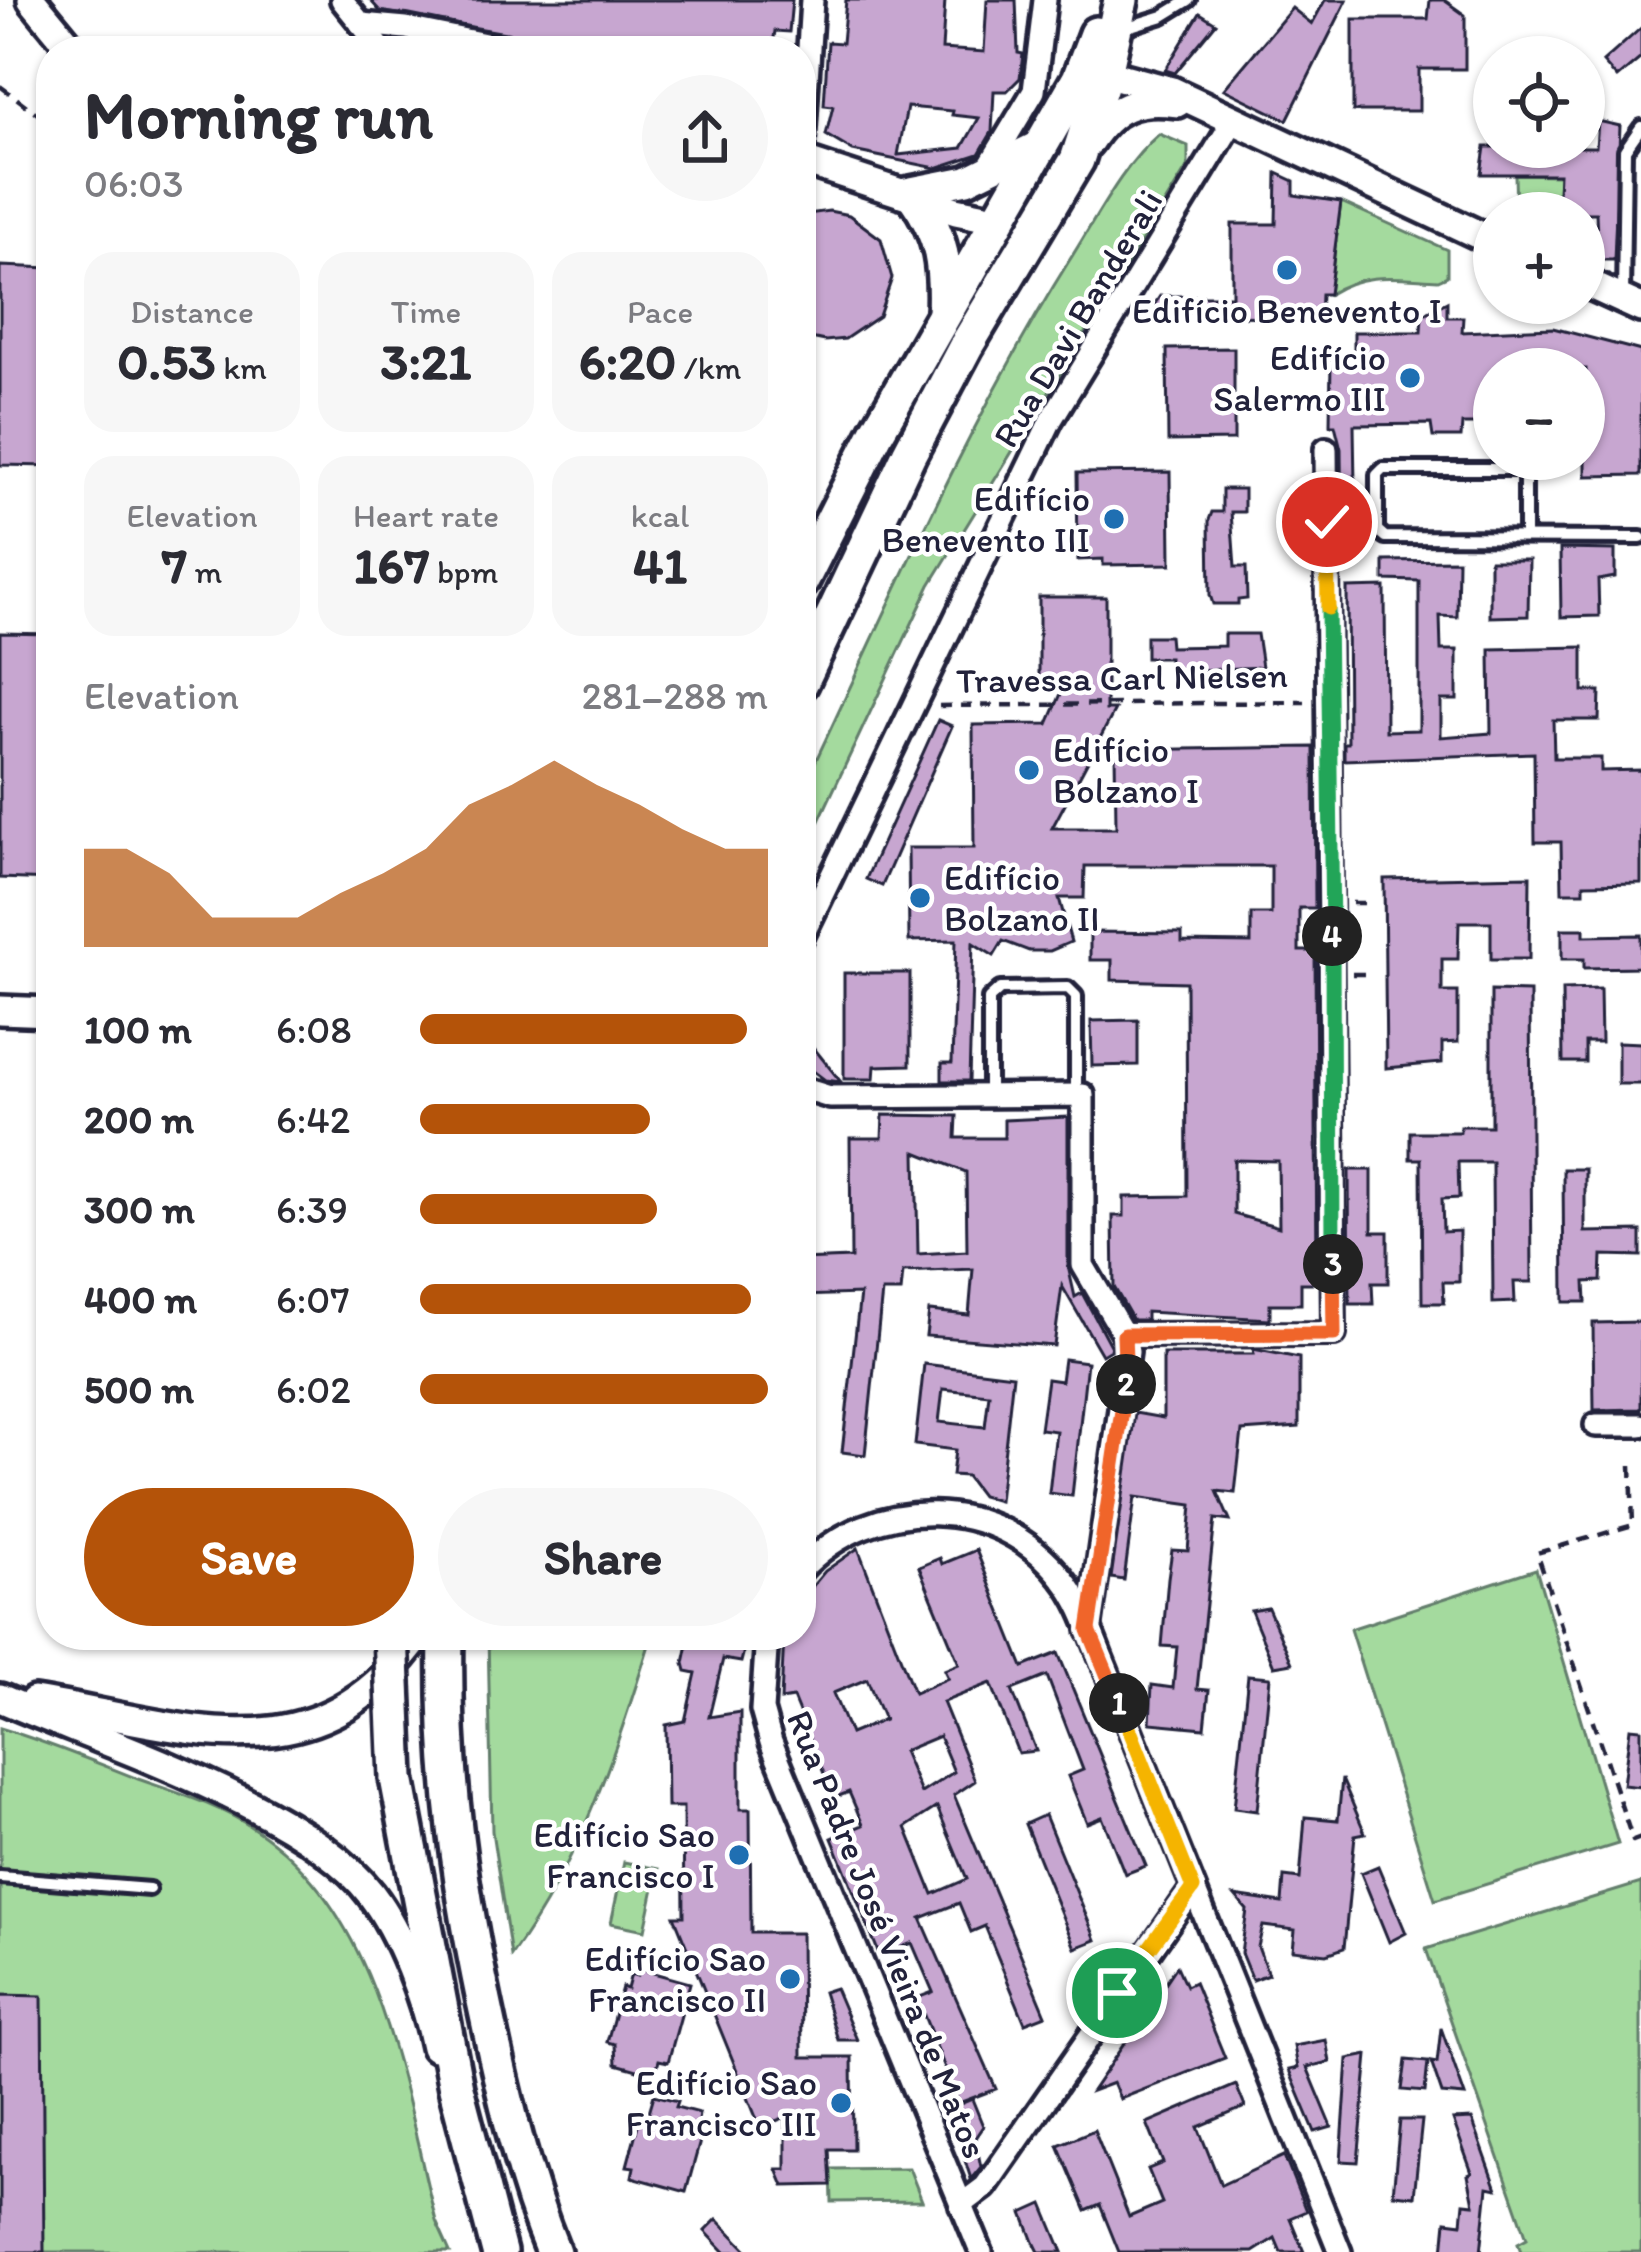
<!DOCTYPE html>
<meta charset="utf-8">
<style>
:root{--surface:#fff;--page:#f7f7f7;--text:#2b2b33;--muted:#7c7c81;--accent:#b45309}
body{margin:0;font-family:Itim,sans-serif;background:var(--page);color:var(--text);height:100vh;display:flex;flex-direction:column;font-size:45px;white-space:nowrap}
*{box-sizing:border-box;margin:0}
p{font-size:39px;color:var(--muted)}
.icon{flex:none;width:66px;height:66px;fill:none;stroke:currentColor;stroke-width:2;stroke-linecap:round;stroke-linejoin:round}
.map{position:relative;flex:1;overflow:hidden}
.panel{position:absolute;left:36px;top:36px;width:780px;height:1614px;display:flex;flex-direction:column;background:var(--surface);border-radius:48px;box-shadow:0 3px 9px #0004}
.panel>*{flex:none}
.tools{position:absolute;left:1473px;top:36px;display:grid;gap:24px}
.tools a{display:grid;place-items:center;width:132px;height:132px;border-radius:50%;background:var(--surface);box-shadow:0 3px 9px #0004;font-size:60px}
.pin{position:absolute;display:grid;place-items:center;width:102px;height:102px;color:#fff;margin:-51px;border:6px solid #fff;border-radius:50%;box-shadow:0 3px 12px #0007}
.km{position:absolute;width:60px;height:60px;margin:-30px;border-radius:50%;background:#222;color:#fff;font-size:33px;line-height:60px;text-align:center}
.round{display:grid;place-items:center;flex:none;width:126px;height:126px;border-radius:63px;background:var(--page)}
.head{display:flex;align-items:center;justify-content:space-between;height:204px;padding:0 48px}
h1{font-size:66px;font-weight:700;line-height:90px}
.metrics{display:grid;grid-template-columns:repeat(3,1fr);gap:18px;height:204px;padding:12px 48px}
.metrics div{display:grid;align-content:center;border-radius:30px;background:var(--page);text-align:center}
.metrics b{font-size:51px;font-weight:700}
.metrics small{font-size:33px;font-weight:400}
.metrics p{font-size:33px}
.chart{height:336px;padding:24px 48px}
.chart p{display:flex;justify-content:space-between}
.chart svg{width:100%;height:216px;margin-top:12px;fill:var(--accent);opacity:.7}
.button{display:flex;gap:24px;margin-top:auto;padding:24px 48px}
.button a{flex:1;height:138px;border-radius:72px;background:var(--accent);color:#fff;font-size:48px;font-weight:700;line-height:138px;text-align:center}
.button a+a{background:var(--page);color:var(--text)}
ul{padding:0 48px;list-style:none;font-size:39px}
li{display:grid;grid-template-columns:192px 144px 1fr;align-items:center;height:90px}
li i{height:30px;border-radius:15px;background:var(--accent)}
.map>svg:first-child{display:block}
.green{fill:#a4da9e;stroke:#637e6c;stroke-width:3}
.building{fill:#c7a6d0;stroke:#22223b;stroke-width:3;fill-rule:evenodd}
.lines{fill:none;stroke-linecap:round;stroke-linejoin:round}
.service-casing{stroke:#22223b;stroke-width:20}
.minor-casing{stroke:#22223b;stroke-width:30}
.tertiary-casing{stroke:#22223b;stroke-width:36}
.primary-casing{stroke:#22223b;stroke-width:42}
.path{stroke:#22223b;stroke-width:4.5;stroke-dasharray:12 9;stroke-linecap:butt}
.service{stroke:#fff;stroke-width:10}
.minor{stroke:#fff;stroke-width:21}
.tertiary{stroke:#fff;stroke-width:27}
.primary{stroke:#fff;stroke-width:33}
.primary-bridge-casing{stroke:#22223b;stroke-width:42;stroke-linecap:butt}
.primary-bridge{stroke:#fff;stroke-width:33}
.split-1-casing{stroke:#fff;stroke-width:24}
.split-2-casing{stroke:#fff;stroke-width:24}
.split-3-casing{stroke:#fff;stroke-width:24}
.split-4-casing{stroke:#fff;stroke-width:24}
.split-5-casing{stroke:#fff;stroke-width:24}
.split-6-casing{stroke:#fff;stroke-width:24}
.split-1{stroke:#f5b400;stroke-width:15}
.split-2{stroke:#f0652b;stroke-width:15}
.split-3{stroke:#f0652b;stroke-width:15}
.split-4{stroke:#22a559;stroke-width:15}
.split-5{stroke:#22a559;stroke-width:15}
.split-6{stroke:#f5b400;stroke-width:15}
.poi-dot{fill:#1f6fb2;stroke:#fff;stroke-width:4.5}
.labels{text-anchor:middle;stroke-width:9;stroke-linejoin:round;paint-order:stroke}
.poi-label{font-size:36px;fill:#22223b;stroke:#fff;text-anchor:end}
.street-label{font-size:36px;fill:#22223b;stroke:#fff}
</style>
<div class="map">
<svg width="1641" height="2252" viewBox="0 0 1641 2252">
<rect width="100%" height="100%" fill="#fff"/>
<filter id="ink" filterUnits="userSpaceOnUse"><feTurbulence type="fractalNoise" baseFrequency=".00833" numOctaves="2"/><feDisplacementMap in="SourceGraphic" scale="24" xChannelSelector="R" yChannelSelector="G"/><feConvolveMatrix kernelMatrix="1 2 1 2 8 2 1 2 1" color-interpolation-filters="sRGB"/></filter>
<g filter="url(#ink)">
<g class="green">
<path d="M1159 134 1188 146V166L930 585 801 859V792C886 613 964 429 1069 261 1096 219 1121 167 1159 134Z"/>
<polygon points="1515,174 1559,175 1557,213 1516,213"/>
<path d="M1341 202 1447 250V276L1438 280C1397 278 1365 271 1329 294Z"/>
<polygon points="1536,1569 1618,1844 1435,1900 1350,1629"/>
<path d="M488 1635H652C617 1749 582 1858 511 1956L492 1831Z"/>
<path d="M0 1728C47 1742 92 1761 138 1779 178 1793 221 1806 256 1830 381 1913 402 2087 436 2221L450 2252H0Z"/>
<polygon points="624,1862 658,1869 645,1930 611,1923"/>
<polygon points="1641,1883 1641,2252 1521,2252 1518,2243 1527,2238 1426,1949"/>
<polygon points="909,2168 922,2201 832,2202 831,2169"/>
</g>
<g class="building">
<polygon points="370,0 792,0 789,32 775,31 772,51 738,47 738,51 535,51 523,36 380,11"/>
<path d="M846 0H945L942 49 984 52 987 0H1016L1018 53 1023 54 1020 78 1007 91H994L992 132 979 154 936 168 853 151 826 135 833 106 824 105 828 42 842 43ZM907 107 953 111 952 115 979 118 962 148 898 155Z"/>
<polygon points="1325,0 1347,0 1287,120 1224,89 1292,8 1312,24"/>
<polygon points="1430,0 1444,0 1465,15 1465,69 1419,69 1419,111 1353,111 1353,19 1428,19"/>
<polygon points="1200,13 1216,23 1175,73 1165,70"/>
<polygon points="1641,28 1641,58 1617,78 1603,62"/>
<polygon points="1598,121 1620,126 1614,260 1598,260 1596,213 1557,213 1559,174 1481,174 1485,147 1596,147"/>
<polygon points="1277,173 1294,181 1294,195 1341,202 1329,294 1321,294 1320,318 1148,314 1160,296 1232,296 1232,224 1276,224"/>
<polygon points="829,211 849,215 881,239 892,278 879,316 845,339 825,341 801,336 801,215"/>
<polygon points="0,266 51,268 51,466 0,465"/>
<polygon points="1447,302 1447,317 1463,317 1462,332 1553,328 1641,351 1641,475 1586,476 1586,369 1494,369 1493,424 1462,424 1461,437 1433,437 1431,424 1354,425 1356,547 1342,547 1341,449 1335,425 1330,425 1331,361 1335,348 1354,361 1354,332 1421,332 1422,315"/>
<polygon points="1234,348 1234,440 1168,441 1167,349"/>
<polygon points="1170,472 1171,564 1103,565 1103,559 1078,560 1077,473"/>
<polygon points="1222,489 1244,489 1244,512 1231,512 1235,567 1246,567 1247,599 1238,600 1238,604 1213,604 1210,595 1209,520 1212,512 1222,512"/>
<polygon points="1560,549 1615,550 1615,577 1598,580 1599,616 1561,617"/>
<polygon points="1458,560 1457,617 1440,616 1441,650 1457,650 1457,700 1441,700 1441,737 1491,733 1490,649 1583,647 1583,691 1600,691 1599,720 1553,720 1554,758 1601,758 1601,771 1641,770 1641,883 1584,884 1584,892 1562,892 1561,842 1535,842 1534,753 1344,760 1344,743 1348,743 1347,588 1385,587 1386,731 1419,730 1419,581 1384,580 1384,561"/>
<polygon points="1490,560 1529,560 1528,616 1490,617"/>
<path d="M1039 597H1106V710H1115L1052 828H1116L1115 750 1314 747 1315 908H1299V951H1315L1317 1283H1301V1304H1270V1319L1146 1312V1320H1133L1114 1287 1113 1216H1124V1197L1187 1196 1186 982 1112 980V960H1090V932L1182 933V942L1251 943V914H1271V866H1085L1084 898H1059L1071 942 1050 951H1029L1003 941 994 956 973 943 969 1081H942V1063H952L956 940 909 941 908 848H974L973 725 1048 724 1063 689H1039ZM1234 1160 1278 1161 1279 1227 1234 1214Z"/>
<polygon points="0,633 51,634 51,880 0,878"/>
<polygon points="1224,634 1257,634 1262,667 1177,671 1169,668 1169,658 1146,658 1146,636 1169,636 1170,647 1224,646"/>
<polygon points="938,720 952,726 882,886 866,879"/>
<polygon points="1530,876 1529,959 1491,959 1491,922 1459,922 1458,959 1442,959 1442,992 1458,992 1458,1042 1442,1043 1442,1063 1386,1068 1384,879"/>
<polygon points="1562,929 1584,929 1584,936 1641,935 1641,967 1584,968 1584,959 1562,959"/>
<polygon points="844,973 910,973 910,1065 875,1066 874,1079 844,1079"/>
<polygon points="1600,989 1601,1042 1585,1042 1585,1062 1563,1062 1562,990"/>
<polygon points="1491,991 1530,992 1532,1282 1514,1282 1515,1302 1493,1303 1492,1162 1458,1162 1459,1198 1442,1199 1443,1232 1459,1231 1459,1282 1443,1282 1444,1303 1422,1303 1421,1159 1410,1159 1410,1132 1460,1132 1460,1126 1491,1126"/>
<polygon points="1138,1020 1138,1065 1092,1066 1091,1021"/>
<polygon points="801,1032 841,1082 825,1080 801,1062"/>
<polygon points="1618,1042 1641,1043 1641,1084 1618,1084"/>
<path d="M883 1115 957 1116 956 1138H1004V1120L1068 1117V1266L1075 1297 1082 1293 1112 1349 1102 1355 1062 1286 1054 1346 926 1336 929 1311 969 1315 973 1269 903 1272 901 1292H882L865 1455 842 1452 860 1294 801 1296V1260L851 1258 850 1138H882ZM916 1152 966 1172 967 1251 918 1254Z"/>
<polygon points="1563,1169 1585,1169 1585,1232 1641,1231 1641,1256 1602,1255 1601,1281 1585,1282 1586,1302 1564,1302"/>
<polygon points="1349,1170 1372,1170 1372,1232 1388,1232 1388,1283 1372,1283 1373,1304 1350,1304"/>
<polygon points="1641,1322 1641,1409 1594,1410 1593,1323"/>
<polygon points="1253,1349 1299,1358 1299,1427 1242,1431 1235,1493 1217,1491 1230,1521 1215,1519 1197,1689 1209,1690 1205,1728 1150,1723 1152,1685 1173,1688 1177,1647 1162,1646 1168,1578 1172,1550 1188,1551 1192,1505 1135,1497 1124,1580 1111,1578 1135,1413 1163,1418 1163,1354 1254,1354"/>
<polygon points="1064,1359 1087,1362 1072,1496 1049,1493 1056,1431 1040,1429 1047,1379 1061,1381"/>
<path d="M924 1364 1013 1375 999 1501 981 1496 966 1476 952 1475 955 1450 915 1445ZM943 1389 989 1394 985 1427 939 1422Z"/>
<path d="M858 1548 914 1693 948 1678 944 1670 959 1664 919 1567 940 1558 942 1564 976 1550 1023 1667 1058 1653 1146 1866 1125 1874 1102 1817 1087 1823 1068 1776 1083 1770 1047 1676 1012 1690 1036 1751 1018 1753 991 1683 943 1702 975 1781 954 1795 1046 2015 1025 2023 985 1926 971 1932 959 1903 921 1918 996 2089 959 2103 917 1998 933 1992 912 1943 880 1956 832 1838 863 1825 849 1792 834 1798 793 1698 781 1700 784 1635H801V1600L825 1571ZM867 1679 884 1720 850 1734 833 1693ZM939 1736 954 1772 921 1793 903 1751ZM937 1807 967 1879 933 1894 906 1827Z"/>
<polygon points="1268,1608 1292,1663 1274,1666 1251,1611"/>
<polygon points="690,1635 748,1635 741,1662 723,1659 709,1717 740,1712 740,1809 750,1809 751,1933 801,1933 802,2057 852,2057 853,2149 829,2149 831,2185 784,2186 777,2169 786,2169 786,2117 760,2127 674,1916 684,1916 683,1807 667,1807 666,1725 685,1721 696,1673 686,1671 684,1663"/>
<polygon points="1248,1675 1270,1677 1257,1811 1234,1808"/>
<polygon points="1630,1728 1641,1729 1641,1787 1623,1785"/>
<polygon points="1342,1779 1365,1833 1355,1835 1344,1948 1327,1954 1293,1950 1295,1930 1263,1926 1258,1947 1268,1974 1252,1980 1241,1953 1247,1910 1235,1896 1282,1903 1284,1877 1300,1879 1305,1817 1338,1820"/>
<polygon points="1045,1815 1096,1940 1075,1948 1025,1824"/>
<polygon points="1378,1866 1406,1933 1389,1942 1361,1873"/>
<polygon points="1177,1966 1186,1986 1194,1982 1225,2058 1120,2099 1113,2083 1092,2091"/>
<polygon points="639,1969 690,1983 668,2062 659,2060 655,2075 616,2064 615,2044 607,2042 622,1987 627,1989 631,1974 637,1976"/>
<polygon points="835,1988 857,2040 838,2040 823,1992"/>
<polygon points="0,1995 42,1996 44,2252 0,2252"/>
<polygon points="1441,2028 1465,2096 1442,2094 1431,2062 1437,2063"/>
<polygon points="1326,2040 1330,2062 1307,2067 1332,2127 1315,2132 1289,2070 1298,2068 1294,2046"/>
<polygon points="1368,2055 1358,2162 1341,2161 1348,2059"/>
<polygon points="1406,2060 1428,2062 1425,2092 1402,2090"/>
<polygon points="1236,2085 1245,2107 1198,2127 1221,2185 1284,2156 1306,2211 1290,2218 1304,2252 1281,2252 1275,2238 1253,2252 1119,2252 1100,2205 1086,2211 1058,2145 1094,2130 1129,2217 1162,2203 1148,2169 1163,2163 1147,2123"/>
<polygon points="654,2095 678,2101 676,2107 699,2113 698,2121 705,2123 686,2192 632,2177 634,2167 627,2166 640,2117 647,2119"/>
<polygon points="972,2099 983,2126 975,2138 981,2167 971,2179 956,2133 965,2129 955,2106"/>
<polygon points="1472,2119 1497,2189 1488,2187 1481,2252 1443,2252 1446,2221 1462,2223 1464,2203 1474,2204 1468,2175 1472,2173 1453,2120"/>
<polygon points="1400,2120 1422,2120 1414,2196 1393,2194"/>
<polygon points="1043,2204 1063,2252 1039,2252 1034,2242 1023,2213"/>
<polygon points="717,2219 749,2252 725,2252 705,2231"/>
</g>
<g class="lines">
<defs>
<g id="service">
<polyline points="1121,29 1163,16 1189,0"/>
<polyline points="1623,298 1625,150 1641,127"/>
<polyline points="1525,537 1525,476 1520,469 1383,469 1377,475 1377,530 1385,537 1641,538"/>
<polyline points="989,1096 989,999 1000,989 1068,988 1076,996 1076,1096"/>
<polyline points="0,1877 149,1889"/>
</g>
<g id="minor">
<polyline points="342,0 383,51"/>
<polyline points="361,24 406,28 520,51"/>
<polyline points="802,160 812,0"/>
<polyline points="986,171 1034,91 1045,0"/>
<polyline points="801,939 1051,420 1232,123"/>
<polyline points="801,1088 830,1097 1083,1095 1083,1265 1124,1335 1128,1352 1089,1630"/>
<polyline points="1124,1335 1334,1334 1326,449"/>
<polyline points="1596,1425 1641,1425"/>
<path d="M801 1570C873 1493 997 1494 1063 1579 1080 1600 1090 1630 1100 1655L1340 2252"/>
<polyline points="767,1635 762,1710 771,1742 981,2252"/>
<polyline points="961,2205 985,2187 1193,1888"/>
</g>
<g id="tertiary">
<polyline points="32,0 74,51"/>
<polyline points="1105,73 1172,91 1494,242"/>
<path d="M1089 142C1112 107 1136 97 1177 103"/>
<polyline points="801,160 956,211 1000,220"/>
<polyline points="906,192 967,180 1040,144"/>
<polyline points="1584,282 1641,308"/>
<polyline points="0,1010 51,1012"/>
<path d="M0 1698C103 1743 305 1807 371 1894 401 1934 425 1998 435 2047"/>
<path d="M34 1701C184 1725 314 1784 419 1635"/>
</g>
<g id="primary">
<path d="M915 197C943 236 946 268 944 314"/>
<polyline points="801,582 877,432 1079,79 1096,34"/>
<polyline points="801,683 909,454 966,346 1077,160 1105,73 1121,0"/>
<path d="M446 1635C443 1776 460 1892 490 2029 506 2104 524 2181 553 2252"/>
<polyline points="397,1778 456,2088 499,2252"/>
</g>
</defs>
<use href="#service" class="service-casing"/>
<use href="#minor" class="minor-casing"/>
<use href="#tertiary" class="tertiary-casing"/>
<use href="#primary" class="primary-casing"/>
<g class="path">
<polyline points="0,86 39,115 51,134"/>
<polyline points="939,706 1305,702"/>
<polyline points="1352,903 1370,903"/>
<polyline points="1352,974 1370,974"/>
<polyline points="1631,1465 1633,1525 1537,1553 1633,1841 1641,1838"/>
</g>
<use href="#service" class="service"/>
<use href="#minor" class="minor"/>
<use href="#tertiary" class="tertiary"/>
<use href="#primary" class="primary"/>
<defs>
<polyline id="primary-bridge" points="391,1635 397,1778"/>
</defs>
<use href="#primary-bridge" class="primary-bridge-casing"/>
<use href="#primary-bridge" class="primary-bridge"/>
</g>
</g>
<g class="lines" filter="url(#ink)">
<defs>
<polyline id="split-1" points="1117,1993 1193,1888 1119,1703"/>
<polyline id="split-2" points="1119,1703 1089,1630 1126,1384"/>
<polyline id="split-3" points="1126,1384 1124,1335 1334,1334 1333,1264"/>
<polyline id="split-4" points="1332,936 1333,1264"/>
<polyline id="split-5" points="1328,608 1332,936"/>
<polyline id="split-6" points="1327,522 1328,608"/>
</defs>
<use href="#split-1" class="split-1-casing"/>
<use href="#split-2" class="split-2-casing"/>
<use href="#split-3" class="split-3-casing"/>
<use href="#split-4" class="split-4-casing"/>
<use href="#split-5" class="split-5-casing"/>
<use href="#split-6" class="split-6-casing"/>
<use href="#split-1" class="split-1"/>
<use href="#split-2" class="split-2"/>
<use href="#split-3" class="split-3"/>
<use href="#split-4" class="split-4"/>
<use href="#split-5" class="split-5"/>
<use href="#split-6" class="split-6"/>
</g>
<g class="poi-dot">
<circle cx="1287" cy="270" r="12"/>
<circle cx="1410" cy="378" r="12"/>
<circle cx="1114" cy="519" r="12"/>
<circle cx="1029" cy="770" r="12"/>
<circle cx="920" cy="898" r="12"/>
<circle cx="739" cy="1855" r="12"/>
<circle cx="790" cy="1979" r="12"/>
<circle cx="841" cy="2103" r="12"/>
</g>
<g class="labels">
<g class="poi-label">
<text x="1287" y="323" text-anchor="middle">Edifício Benevento I</text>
<text x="1386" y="370">Edifício<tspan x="1386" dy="41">Salermo III</tspan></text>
<text x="1090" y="511">Edifício<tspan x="1090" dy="41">Benevento III</tspan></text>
<text x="1053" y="762" text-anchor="start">Edifício<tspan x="1053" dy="41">Bolzano I</tspan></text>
<text x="944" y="890" text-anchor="start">Edifício<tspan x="944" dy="41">Bolzano II</tspan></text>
<text x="715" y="1847">Edifício Sao<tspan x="715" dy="41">Francisco I</tspan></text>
<text x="766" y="1971">Edifício Sao<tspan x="766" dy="41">Francisco II</tspan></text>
<text x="817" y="2095">Edifício Sao<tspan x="817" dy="41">Francisco III</tspan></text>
</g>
<g class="street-label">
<text transform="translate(1077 318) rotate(-59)" y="13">Rua Davi Banderali</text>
<text transform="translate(1122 677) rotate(-1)" y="13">Travessa Carl Nielsen</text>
<text transform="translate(888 1934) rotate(68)" y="13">Rua Padre José Vieira de Matos</text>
</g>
</g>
</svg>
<div class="tools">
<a><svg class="icon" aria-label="locate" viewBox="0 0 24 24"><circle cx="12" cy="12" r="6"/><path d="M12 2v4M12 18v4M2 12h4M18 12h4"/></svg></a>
<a>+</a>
<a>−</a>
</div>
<div class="pin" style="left:1117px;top:1993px;background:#1e9e55"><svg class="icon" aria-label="arrive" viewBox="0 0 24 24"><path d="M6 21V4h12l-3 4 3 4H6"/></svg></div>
<div class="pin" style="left:1327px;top:522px;background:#d93025"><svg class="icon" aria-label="check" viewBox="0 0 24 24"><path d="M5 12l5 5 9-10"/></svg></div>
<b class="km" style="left:1119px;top:1703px">1</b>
<b class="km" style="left:1126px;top:1384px">2</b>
<b class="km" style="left:1333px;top:1264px">3</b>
<b class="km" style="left:1332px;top:936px">4</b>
<section class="panel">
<div class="head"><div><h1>Morning run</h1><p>06:03</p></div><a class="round"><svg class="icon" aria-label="share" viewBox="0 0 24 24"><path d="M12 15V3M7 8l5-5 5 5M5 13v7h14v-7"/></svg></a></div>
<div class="metrics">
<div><p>Distance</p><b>0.53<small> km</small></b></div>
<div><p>Time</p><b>3:21</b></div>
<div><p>Pace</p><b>6:20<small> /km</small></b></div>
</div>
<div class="metrics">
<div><p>Elevation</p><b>7<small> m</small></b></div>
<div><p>Heart rate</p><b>167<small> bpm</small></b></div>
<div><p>kcal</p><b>41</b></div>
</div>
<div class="chart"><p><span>Elevation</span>281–288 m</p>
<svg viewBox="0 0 160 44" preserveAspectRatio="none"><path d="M0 44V24L10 24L20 29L30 38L40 38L50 38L60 33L70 29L80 24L90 15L100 11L110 6L120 11L130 15L140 20L150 24L160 24V44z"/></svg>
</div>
<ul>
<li><b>100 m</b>6:08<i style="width:94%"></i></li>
<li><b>200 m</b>6:42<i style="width:66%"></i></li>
<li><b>300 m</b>6:39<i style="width:68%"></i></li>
<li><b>400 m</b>6:07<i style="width:95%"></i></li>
<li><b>500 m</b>6:02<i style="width:100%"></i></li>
</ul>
<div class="button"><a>Save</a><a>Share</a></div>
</section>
</div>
